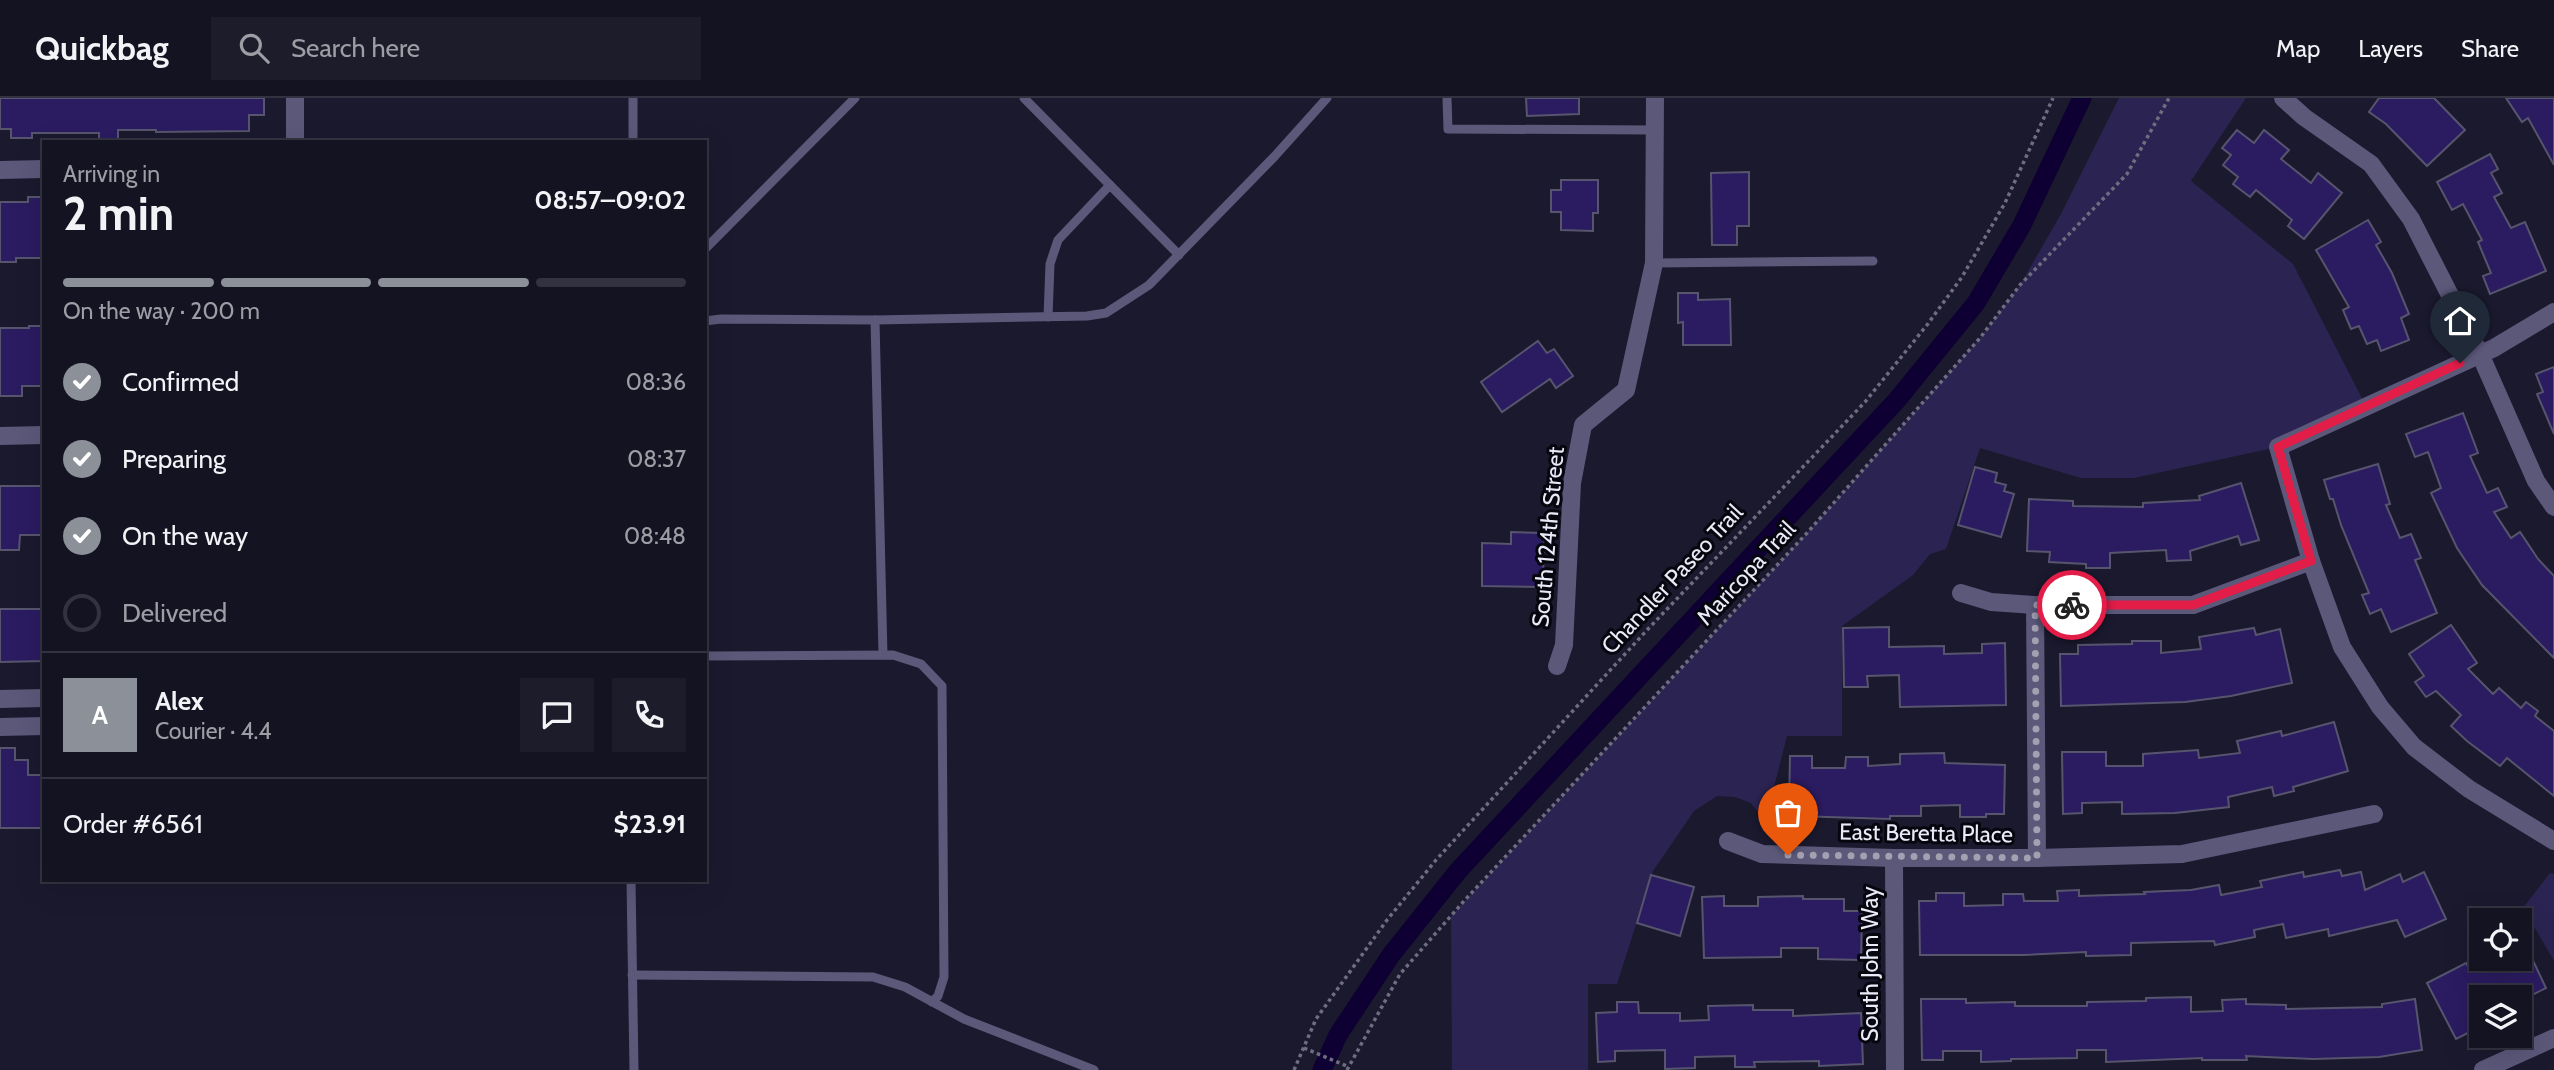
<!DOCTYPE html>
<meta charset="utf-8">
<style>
body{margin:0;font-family:Cabin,sans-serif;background:#1d1c2a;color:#f1f3f6;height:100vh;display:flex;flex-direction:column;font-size:26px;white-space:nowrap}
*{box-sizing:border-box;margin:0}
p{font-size:23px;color:#9d9ea5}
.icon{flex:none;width:38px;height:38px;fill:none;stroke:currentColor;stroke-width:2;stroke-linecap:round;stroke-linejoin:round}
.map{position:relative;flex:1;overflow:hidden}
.panel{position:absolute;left:42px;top:42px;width:665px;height:742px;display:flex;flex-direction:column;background:#141322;border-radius:0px;box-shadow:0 7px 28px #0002,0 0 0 2px #333240}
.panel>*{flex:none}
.controls{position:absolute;left:2469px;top:810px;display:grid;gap:14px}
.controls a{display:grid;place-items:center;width:63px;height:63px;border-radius:0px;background:#141322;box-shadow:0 7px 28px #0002,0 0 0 2px #333240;font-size:35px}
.pin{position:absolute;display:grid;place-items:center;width:60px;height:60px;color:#fff;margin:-72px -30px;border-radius:50% 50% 50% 0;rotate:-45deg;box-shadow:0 0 7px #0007}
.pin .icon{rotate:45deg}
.courier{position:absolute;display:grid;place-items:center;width:70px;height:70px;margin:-35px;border:5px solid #e11d48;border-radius:50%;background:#fff;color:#222;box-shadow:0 2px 9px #0007}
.headline em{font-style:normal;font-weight:700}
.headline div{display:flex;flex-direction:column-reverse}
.headline{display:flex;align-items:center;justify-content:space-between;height:119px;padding:0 21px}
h1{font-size:46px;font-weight:700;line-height:52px}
.bar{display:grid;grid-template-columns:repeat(4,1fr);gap:10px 7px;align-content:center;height:84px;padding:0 21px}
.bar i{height:9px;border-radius:5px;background:#333240}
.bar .current{background:#8c9099}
.bar p{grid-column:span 4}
.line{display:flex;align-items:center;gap:18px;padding:0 21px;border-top:2px solid #333240}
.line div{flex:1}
.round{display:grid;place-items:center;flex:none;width:74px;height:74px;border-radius:0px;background:#1d1c2a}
ol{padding:0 21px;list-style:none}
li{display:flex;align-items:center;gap:21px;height:77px}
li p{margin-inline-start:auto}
li .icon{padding:7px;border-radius:50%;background:#8c9099;color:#fff;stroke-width:4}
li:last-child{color:#9d9ea5}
li i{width:38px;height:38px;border:4px solid #333240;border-radius:50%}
header{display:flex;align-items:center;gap:42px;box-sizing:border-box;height:98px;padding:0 35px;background:#141322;border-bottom:2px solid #333240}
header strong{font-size:33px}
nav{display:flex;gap:38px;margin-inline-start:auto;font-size:24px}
.search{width:490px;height:63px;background:#1d1c2a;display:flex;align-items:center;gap:18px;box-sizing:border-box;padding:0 24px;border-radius:0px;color:#9d9ea5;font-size:26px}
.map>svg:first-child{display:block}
</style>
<header>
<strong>Quickbag</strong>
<div class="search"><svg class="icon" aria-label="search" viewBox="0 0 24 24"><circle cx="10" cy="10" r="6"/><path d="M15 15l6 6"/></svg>Search here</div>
<nav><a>Map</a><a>Layers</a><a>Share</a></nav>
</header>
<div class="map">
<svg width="2554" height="972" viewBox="0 0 2554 972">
<rect width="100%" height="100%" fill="#1b192e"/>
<g fill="#2b2452">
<polygon points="2119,0 2246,0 2191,83 2293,166 2366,308 2278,349 2134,380 2081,380 1980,350 1946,451 1930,456 1913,477 1842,528 1842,638 1787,638 1765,724 1751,705 1735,699 1717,698 1694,713 1653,773 1617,886 1588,886 1588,972 1452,972 1451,818 1807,435 1980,240 2020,187 2061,116"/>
<polygon points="2550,775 2554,776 2554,863 2523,810"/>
</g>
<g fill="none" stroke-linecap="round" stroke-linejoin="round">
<polyline stroke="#0e0032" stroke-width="19" points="1322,972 1338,937 1391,857 1458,773 1897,302 1976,205 2022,127 2082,0"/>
</g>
<g fill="#2b1b61" stroke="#56556d" stroke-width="2">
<polygon points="0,0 264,0 264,17 249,17 249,33 156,34 156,32 118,32 118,43 99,43 99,35 32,35 32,40 11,40 11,31 0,31"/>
<polygon points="1526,0 1579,0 1579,16 1527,18"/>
<polygon points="2379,0 2434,0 2465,32 2427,68 2386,26 2369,14"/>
<polygon points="2506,0 2554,0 2554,67 2528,20 2522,24"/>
<polygon points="2237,32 2254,45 2264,32 2289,52 2281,61 2311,85 2318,75 2342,95 2304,141 2288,128 2292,122 2256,92 2250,99 2233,86 2238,79 2223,67 2231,57 2222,50"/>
<polygon points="2490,56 2498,71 2491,75 2502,95 2494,99 2511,130 2525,124 2546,173 2490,196 2483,178 2491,175 2478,144 2482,142 2463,106 2452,112 2437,84"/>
<polygon points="1749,74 1749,128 1737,128 1737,147 1712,147 1711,75"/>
<polygon points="1561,82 1598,82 1598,115 1593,115 1593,133 1561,132 1561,114 1551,114 1551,92 1561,92"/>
<polygon points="28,99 44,99 44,160 16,160 16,164 0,164 0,104 28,104"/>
<polygon points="2368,122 2381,144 2376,147 2392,175 2409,216 2401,220 2409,242 2381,253 2377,242 2367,246 2359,228 2351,231 2343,212 2349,209 2316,152"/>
<polygon points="1678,195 1698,195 1698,202 1730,201 1731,247 1683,247 1683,224 1678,225"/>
<polygon points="29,228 44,228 44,288 22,288 22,298 0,298 0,230 29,230"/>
<polygon points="1538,243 1547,255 1554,251 1573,278 1556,290 1550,281 1502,314 1481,284"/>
<polygon points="2554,269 2554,336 2537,296 2543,294 2536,276"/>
<polygon points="2463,315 2478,355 2470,358 2487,395 2498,390 2507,409 2494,414 2511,440 2520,434 2538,461 2554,478 2554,560 2482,487 2457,450 2431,395 2441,390 2428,354 2415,359 2406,336"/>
<polygon points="2378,366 2390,406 2386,407 2400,440 2411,436 2421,460 2415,462 2437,515 2391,534 2381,511 2370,516 2362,497 2369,495 2341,427 2333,401 2330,401 2324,382"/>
<polygon points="1975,369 1997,375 1995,384 2006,387 2004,393 2014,396 2001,439 1958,427"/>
<polygon points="2241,385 2259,442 2241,447 2238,438 2190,453 2191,462 2167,463 2166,452 2110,455 2110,470 2086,470 2086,466 2049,464 2050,454 2027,453 2029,401 2073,403 2073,408 2143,409 2143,405 2200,402 2199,398"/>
<polygon points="0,388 44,388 44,437 20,437 19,452 0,452"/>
<polygon points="1511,434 1544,435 1543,489 1482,488 1482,445 1511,446"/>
<polygon points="0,511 44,511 44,563 0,564"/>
<polygon points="2451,527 2477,565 2468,571 2493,596 2499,590 2521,610 2526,604 2538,613 2535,618 2554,633 2554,698 2507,660 2500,668 2467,643 2451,628 2461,617 2436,593 2426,599 2415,584 2424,578 2409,556"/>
<polygon points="1889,529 1889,549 1944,548 1944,556 1982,555 1982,546 2005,545 2006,607 1900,609 1899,577 1867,578 1868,589 1844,589 1843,530"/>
<polygon points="2254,530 2256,537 2280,531 2292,585 2231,598 2185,604 2061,608 2060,556 2078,556 2078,547 2132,546 2132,543 2161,543 2161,555 2201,551 2199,539"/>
<polygon points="2334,624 2348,673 2293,689 2294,693 2274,698 2272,689 2228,699 2229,709 2175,715 2122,716 2122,704 2082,705 2082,715 2063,716 2062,654 2106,654 2106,668 2143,668 2143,656 2198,652 2199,660 2240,655 2237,643 2281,633 2282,638"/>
<polygon points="0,650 15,650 15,662 28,662 28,677 44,677 44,730 0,730"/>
<polygon points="1944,655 1945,665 2005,667 2004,716 1986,716 1986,719 1960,719 1960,707 1921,708 1921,718 1890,718 1890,721 1797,718 1798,709 1789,709 1790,658 1812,658 1812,670 1845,670 1846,659 1868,659 1868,668 1900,666 1900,656"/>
<polygon points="2340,772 2342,778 2361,774 2365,792 2400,776 2403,784 2424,774 2446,821 2405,839 2397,822 2329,838 2328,831 2286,840 2283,826 2254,832 2255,839 2215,847 2214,843 2131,845 2131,857 2086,858 2086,854 2024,857 1920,857 1919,803 1936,803 1936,795 1964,795 1964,808 2003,807 2003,796 2023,796 2024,803 2058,803 2057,793 2079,792 2079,798 2145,796 2144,794 2191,792 2219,787 2221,797 2262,789 2260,783 2303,774 2304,779"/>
<polygon points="1651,777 1694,789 1680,838 1637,825"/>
<polygon points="1724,798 1724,808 1758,808 1758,799 1803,798 1803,801 1844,801 1844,813 1862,813 1861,862 1818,861 1818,850 1781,850 1781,859 1704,860 1702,799"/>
<polygon points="2520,835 2546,890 2526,900 2482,900 2482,914 2470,920 2476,931 2456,941 2427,885 2466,865 2470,872 2494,861 2520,861"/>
<polygon points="2191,899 2191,914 2223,913 2222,902 2246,901 2246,906 2286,907 2286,911 2382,909 2382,906 2415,901 2422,952 2379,959 2313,961 2246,958 2247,962 2202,962 2202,960 2106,964 2106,952 2077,952 2077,960 2011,961 2011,963 1981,964 1981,953 1943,953 1943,962 1922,962 1921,901 1966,901 1966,905 2015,904 2015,908 2087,908 2087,904 2146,903 2146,900"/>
<polygon points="1617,904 1638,904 1639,915 1680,915 1680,923 1709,922 1708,908 1753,907 1753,912 1793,912 1793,918 1861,915 1863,966 1819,968 1819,963 1754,964 1755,969 1735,969 1735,958 1695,959 1695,970 1665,971 1665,952 1615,953 1615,963 1598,964 1596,915 1617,914"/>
</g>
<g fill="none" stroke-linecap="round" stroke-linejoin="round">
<g stroke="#6f6d80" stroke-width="3.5" stroke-dasharray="3.5 3.5" stroke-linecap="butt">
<polyline points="1304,950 1349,969"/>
<polyline points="1294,972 1316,921 1387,822 1436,762 1648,531 1865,304 1927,227 1962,179 2005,105 2053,0"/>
<polyline points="1347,972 1400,876 1464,803 1807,435 1980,240 2020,187 2127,76 2169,0"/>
</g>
<g stroke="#5b587a" stroke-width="9">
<polyline points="1024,0 1179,157"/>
<polyline points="1447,0 1448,31 1655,32"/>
<polyline points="633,44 633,0"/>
<polyline points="705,151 855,0"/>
<polyline points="1654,165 1873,163"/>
<polyline points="1048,219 1050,166 1058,142 1110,87"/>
<polyline points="875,222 883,557"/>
<polyline points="705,223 721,221 875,222 1087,218 1106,215 1149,187 1274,59 1327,0"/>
<polyline points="705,558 893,557 921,566 942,588 944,879 938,898 932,904"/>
<polyline points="631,782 634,972"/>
<polyline points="632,877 873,879 905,889 964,921 1094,972"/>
</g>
<g stroke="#5b587a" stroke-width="18">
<polyline points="295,0 295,44"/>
<polyline points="2283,0 2304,19 2371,66 2411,121 2480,256 2536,383 2554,409"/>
<polyline points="0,72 44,71"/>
<polyline points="2554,214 2494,250 2278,349 2311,463 2342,549 2380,609 2414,649 2469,691 2554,743"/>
<polyline points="0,338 44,337"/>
<polyline points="1961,495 1991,504 2035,507 2193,507 2311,463"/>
<polyline points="2035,507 2037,760"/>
<polyline points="1557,568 1564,547 1572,385 1583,327 1626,292 1654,165 1655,0"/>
<polyline points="0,601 44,600"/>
<polyline points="0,629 44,628"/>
<polyline points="1728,743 1762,756 1894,760 2037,760 2182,756 2374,716"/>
<polyline points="1894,760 1895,972"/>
<polyline points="2483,972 2554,940"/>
</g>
</g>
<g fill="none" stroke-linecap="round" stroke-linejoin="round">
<polyline stroke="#a2a0b1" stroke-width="7" stroke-dasharray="0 12.6" points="1788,757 2037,760 2035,507 2072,507"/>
<polyline stroke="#e11d48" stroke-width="9" points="2072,507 2193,507 2311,463 2278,349 2460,265"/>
</g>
<g text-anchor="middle" stroke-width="6" stroke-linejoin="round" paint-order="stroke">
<g font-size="23" fill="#eae9f8" stroke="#06060e">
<text transform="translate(1548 439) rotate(-85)" y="8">South 124th Street</text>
<text transform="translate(1746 475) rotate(-47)" y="8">Maricopa Trail</text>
<text transform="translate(1672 481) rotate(-47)" y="8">Chandler Paseo Trail</text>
<text transform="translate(1926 735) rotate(1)" y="8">East Beretta Place</text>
<text transform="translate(1870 866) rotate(-90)" y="8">South John Way</text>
</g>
</g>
</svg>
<div class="controls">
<a><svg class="icon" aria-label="locate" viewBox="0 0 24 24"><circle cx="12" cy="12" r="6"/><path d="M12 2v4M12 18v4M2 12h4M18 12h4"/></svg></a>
<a><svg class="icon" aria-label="layers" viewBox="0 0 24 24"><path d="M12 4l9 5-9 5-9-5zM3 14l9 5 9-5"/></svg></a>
</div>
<div class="pin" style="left:1788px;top:757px;background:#ea580c"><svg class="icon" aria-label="bag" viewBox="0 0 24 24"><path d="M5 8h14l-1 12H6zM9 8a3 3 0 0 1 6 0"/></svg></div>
<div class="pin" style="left:2460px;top:265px;background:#1f2937"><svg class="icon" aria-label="home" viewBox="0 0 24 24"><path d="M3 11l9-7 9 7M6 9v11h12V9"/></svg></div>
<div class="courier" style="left:2072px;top:507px"><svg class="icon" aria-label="bike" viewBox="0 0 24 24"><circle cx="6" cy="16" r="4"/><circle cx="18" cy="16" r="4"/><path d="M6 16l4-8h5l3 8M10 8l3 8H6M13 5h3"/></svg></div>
<section class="panel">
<div class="headline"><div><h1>2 min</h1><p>Arriving in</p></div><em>08:57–09:02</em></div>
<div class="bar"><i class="current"></i><i class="current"></i><i class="current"></i><i></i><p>On the way · 200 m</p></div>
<ol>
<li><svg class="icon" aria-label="check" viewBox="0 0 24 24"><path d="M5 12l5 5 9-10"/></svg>Confirmed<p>08:36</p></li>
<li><svg class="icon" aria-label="check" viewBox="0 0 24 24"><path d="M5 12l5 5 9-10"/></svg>Preparing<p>08:37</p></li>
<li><svg class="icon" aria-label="check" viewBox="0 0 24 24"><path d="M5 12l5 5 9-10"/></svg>On the way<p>08:48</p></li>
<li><i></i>Delivered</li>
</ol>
<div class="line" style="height:126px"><b class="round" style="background:#8c9099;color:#fff">A</b><div><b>Alex</b><p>Courier · 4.4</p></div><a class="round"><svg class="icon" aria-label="chat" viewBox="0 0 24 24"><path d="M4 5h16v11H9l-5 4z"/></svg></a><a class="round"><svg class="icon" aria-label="phone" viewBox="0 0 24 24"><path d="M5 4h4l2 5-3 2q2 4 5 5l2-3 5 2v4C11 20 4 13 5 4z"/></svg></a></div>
<div class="line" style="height:91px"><div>Order #6561</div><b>$23.91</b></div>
</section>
</div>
